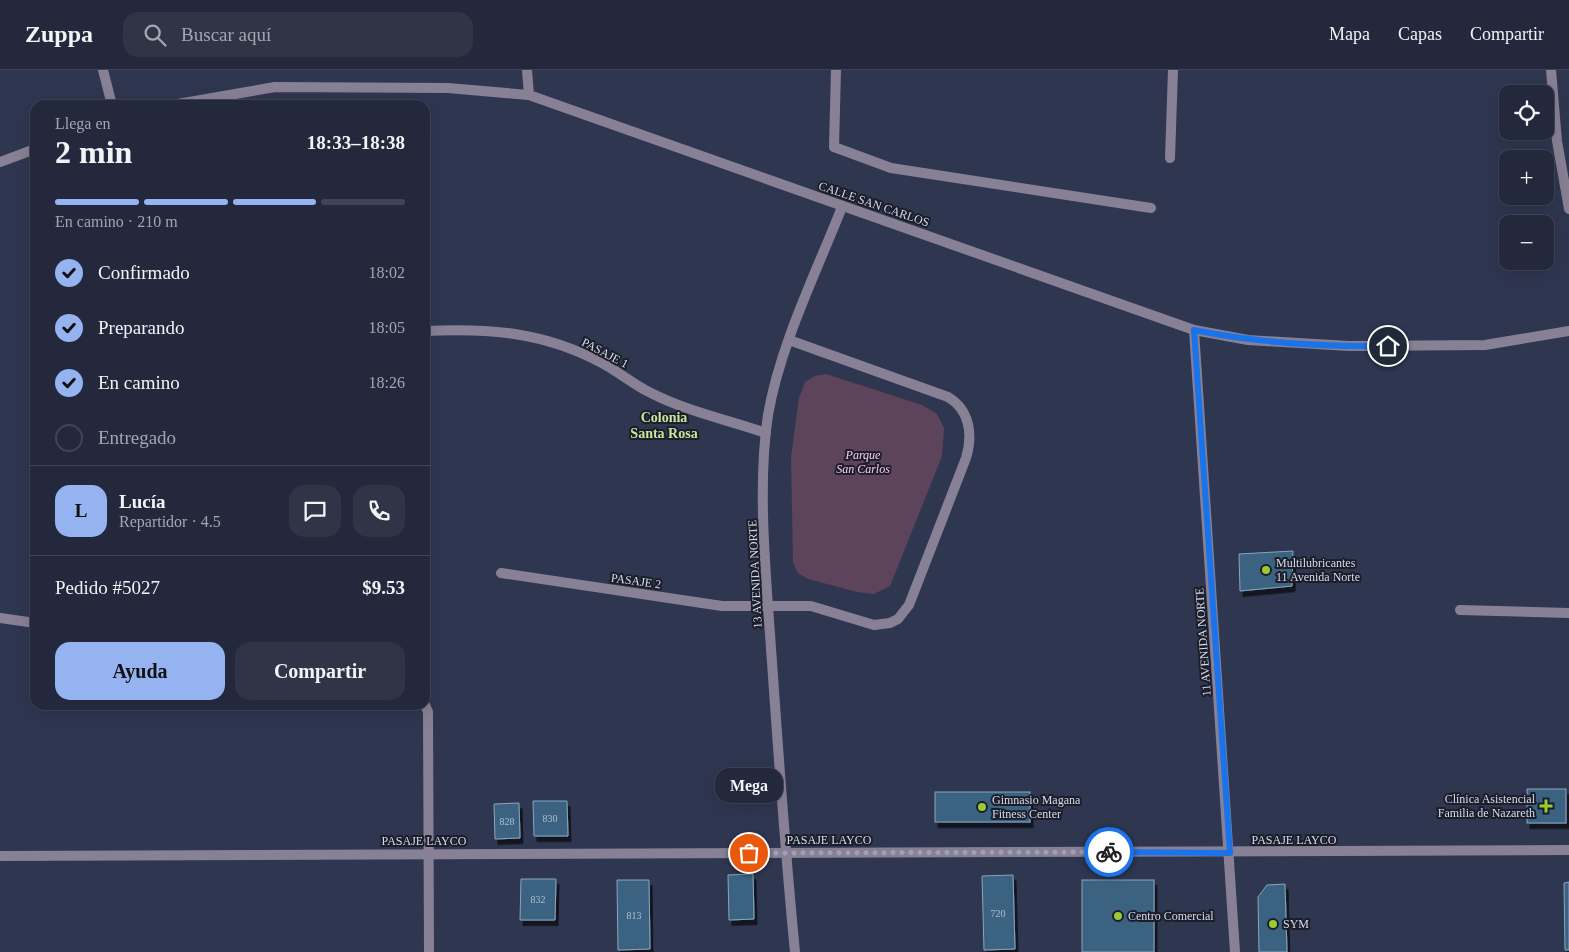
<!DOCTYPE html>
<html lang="es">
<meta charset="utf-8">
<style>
body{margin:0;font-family:Georgia,serif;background:#2f3447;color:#f1f3f6;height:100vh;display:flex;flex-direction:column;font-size:19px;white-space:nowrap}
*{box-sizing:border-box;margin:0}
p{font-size:16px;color:#a3a6af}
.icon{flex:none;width:28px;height:28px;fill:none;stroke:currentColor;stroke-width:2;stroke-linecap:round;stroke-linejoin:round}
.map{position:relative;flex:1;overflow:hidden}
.sheet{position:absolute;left:30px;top:30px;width:400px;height:610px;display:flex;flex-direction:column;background:#23283c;border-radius:15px;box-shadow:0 5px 20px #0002,0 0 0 1px #404456}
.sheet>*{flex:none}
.controls{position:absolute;left:1499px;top:15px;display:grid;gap:10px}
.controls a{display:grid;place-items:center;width:55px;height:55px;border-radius:10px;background:#23283c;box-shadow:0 5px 20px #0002,0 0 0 1px #404456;font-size:25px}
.pin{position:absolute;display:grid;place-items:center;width:42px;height:42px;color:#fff;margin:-21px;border:2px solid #fff;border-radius:50%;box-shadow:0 1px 5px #0007}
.courier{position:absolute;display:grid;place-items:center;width:50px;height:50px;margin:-25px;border:4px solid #1a73e8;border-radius:50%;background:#fff;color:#222;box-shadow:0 1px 6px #0007}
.bubble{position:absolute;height:35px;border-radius:15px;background:#23283c;box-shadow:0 5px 20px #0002,0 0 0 1px #404456;font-size:16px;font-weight:700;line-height:35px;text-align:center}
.summary em{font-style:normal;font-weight:700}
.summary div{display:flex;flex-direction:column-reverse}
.summary{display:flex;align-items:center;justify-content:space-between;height:85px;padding:0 25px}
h1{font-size:32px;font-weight:700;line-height:38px}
.bar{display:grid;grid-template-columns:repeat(4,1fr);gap:8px 5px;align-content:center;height:60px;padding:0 25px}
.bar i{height:6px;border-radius:4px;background:#404456}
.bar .current{background:#95b2f1}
.bar p{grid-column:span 4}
.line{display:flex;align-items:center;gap:12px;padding:0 25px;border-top:1px solid #404456}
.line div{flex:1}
.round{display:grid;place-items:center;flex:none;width:52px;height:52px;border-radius:15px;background:#2f3447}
ol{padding:0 25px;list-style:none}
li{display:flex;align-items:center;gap:15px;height:55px}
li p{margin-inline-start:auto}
li .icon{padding:5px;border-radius:50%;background:#95b2f1;color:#111;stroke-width:4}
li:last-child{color:#a3a6af}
li i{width:28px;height:28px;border:2px solid #404456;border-radius:50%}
.button{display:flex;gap:10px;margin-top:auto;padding:10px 25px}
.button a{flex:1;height:58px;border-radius:15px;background:#95b2f1;color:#111;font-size:20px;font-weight:700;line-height:58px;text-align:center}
.button a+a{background:#2f3447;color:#f1f3f6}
header{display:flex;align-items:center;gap:30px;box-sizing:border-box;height:70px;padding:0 25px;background:#23283c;border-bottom:1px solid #404456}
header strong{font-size:24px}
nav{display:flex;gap:28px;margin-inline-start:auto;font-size:18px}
.search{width:350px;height:45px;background:#2f3447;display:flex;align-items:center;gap:12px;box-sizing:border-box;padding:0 18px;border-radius:15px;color:#a3a6af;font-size:19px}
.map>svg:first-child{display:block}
</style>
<header>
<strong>Zuppa</strong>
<div class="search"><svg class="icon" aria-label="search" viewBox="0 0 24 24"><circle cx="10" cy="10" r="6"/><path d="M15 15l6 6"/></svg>Buscar aquí</div>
<nav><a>Mapa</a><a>Capas</a><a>Compartir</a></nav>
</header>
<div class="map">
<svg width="1569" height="882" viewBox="0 0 1569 882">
<defs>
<filter id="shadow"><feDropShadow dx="3" dy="5.5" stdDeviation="0" flood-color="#0009"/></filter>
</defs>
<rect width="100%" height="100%" fill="#2f3650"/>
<polygon fill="#5e445b" points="826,304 922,335 937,344 944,358 942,386 890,516 874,524 857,522 808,509 798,503 793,493 791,387 799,328 805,312 815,306"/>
<g fill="#3b6381" stroke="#89a6be" filter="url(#shadow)">
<polygon points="1293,481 1292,516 1240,521 1239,484"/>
<rect x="1527" y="719" width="39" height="34"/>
<rect x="935" y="722" width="95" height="30"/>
<polygon points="533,731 567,731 568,766 534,766"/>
<polygon points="519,733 520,768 495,769 494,734"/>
<polygon points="753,804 754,849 729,850 728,805"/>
<polygon points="1013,805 1015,879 984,880 982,806"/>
<polygon points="521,809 556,809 555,850 520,850"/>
<polygon points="617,810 649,810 650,879 618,880"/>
<rect x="1082" y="810" width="72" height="72"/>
<polygon points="1569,812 1569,880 1565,880 1564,813"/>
<polygon points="1285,814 1287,882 1259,882 1258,827 1267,815"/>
</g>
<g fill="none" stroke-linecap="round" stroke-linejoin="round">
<g stroke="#888195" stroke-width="10">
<polyline points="836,0 834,77 891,98 1151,138"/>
<polyline points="1170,88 1173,0"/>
</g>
<g stroke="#888195" stroke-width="10">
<polyline points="103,0 112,35"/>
<polyline points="527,0 529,25"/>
<polyline points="1551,0 1557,71 1569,139"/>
<polyline points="1194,260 1235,882"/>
<path d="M 425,261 C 490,258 544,262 602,293 C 619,302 634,315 651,323 C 686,341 728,350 766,363"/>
<path d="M 501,503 L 722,536 L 811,536 L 874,555 L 890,553 L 898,549 L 909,535 L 966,388 C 973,365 970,340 948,327 L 789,270"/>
<polyline points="1460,540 1569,543"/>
<polyline points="0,548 35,553"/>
<polyline points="425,635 428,642 429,882"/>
<polyline points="0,786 1569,780"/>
<path d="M 795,882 C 785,781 778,679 771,578 C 766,506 757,416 768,345 C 780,275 816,203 842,137"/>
</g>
<g stroke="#888195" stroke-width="10">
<polyline points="172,35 275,17 448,18 529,25 1194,260 1248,270 1349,276 1485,275 1569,261"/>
<polyline points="0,92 35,79"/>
</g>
</g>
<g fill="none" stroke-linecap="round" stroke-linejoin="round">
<polyline stroke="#9ca2b6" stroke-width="5" stroke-dasharray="0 9" points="749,783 1109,782"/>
<path stroke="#1a73e8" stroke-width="6" d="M 1109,782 L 1230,783 L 1194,260 C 1258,273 1323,277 1388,276"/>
</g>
<g fill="#9cca32" stroke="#1b1e2a" stroke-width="2">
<circle cx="1266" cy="500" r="5"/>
<path d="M1543.5 728.5h5v5h5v5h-5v5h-5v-5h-5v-5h5z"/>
<circle cx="982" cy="737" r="5"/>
<circle cx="1118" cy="846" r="5"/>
<circle cx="1273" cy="854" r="5"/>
</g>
<g text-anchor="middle" stroke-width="4" stroke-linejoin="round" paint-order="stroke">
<g font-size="10" fill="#b0bed2">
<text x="550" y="752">830</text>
<text x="507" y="755">828</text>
<text x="538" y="833">832</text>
<text x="998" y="847">720</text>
<text x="634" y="849">813</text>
</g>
<g font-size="12" fill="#d7dced" stroke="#1b1e2a">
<text transform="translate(874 134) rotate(19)" y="4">CALLE SAN CARLOS</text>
<text transform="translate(605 283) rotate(28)" y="4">PASAJE 1</text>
<text transform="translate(755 504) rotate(-93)" y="4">13 AVENIDA NORTE</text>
<text transform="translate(636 511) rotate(8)" y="4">PASAJE 2</text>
<text transform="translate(1203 572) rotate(-94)" y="4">11 AVENIDA NORTE</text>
<text x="829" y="774">PASAJE LAYCO</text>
<text x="1294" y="774">PASAJE LAYCO</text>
<text x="424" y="775">PASAJE LAYCO</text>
</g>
<g font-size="12" font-style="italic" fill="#fdcdf7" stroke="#1b1e2a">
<text x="863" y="389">Parque<tspan x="863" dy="14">San Carlos</tspan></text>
</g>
<g font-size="12" fill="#d7dced" stroke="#1b1e2a" text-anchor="start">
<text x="1276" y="497">Multilubricantes<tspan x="1276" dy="14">11 Avenida Norte</tspan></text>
<text x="1535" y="733" text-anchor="end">Clínica Asistencial<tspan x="1535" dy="14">Familia de Nazareth</tspan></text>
<text x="992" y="734">Gimnasio Magana<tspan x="992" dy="14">Fitness Center</tspan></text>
<text x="1128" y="850">Centro Comercial</text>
<text x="1283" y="858">SYM</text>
</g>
<g font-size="14" font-weight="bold" fill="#c9e59c" stroke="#1b1e2a">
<text x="664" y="352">Colonia<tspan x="664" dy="16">Santa Rosa</tspan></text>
</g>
</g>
</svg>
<div class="controls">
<a><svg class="icon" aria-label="locate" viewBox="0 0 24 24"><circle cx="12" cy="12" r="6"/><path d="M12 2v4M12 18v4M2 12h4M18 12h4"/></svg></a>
<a>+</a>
<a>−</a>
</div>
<div class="pin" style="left:749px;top:783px;background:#ea580c"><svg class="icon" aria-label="bag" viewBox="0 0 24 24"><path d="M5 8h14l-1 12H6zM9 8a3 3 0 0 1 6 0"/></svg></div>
<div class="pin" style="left:1388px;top:276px;background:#1f2937"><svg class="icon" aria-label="home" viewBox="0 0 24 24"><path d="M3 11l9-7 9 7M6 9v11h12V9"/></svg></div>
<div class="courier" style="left:1109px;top:782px"><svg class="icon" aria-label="bike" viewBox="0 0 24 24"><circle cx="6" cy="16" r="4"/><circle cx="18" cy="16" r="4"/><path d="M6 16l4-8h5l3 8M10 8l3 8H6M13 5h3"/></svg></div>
<div class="bubble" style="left:715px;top:698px;width:68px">Mega</div>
<section class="sheet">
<div class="summary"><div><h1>2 min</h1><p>Llega en</p></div><em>18:33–18:38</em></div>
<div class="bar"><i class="current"></i><i class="current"></i><i class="current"></i><i></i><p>En camino · 210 m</p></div>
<ol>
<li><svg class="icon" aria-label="check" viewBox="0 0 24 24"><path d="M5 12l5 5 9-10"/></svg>Confirmado<p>18:02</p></li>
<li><svg class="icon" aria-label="check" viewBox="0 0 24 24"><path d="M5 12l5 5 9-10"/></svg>Preparando<p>18:05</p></li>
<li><svg class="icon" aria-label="check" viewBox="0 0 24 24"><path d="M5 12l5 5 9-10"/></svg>En camino<p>18:26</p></li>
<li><i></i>Entregado</li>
</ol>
<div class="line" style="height:90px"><b class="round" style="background:#95b2f1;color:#111">L</b><div><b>Lucía</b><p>Repartidor · 4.5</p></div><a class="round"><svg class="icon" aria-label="chat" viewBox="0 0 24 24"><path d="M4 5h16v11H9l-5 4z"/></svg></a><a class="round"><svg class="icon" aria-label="phone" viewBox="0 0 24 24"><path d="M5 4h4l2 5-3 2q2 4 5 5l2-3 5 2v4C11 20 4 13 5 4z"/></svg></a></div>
<div class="line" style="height:65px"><div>Pedido #5027</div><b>$9.53</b></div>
<div class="button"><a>Ayuda</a><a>Compartir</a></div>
</section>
</div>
